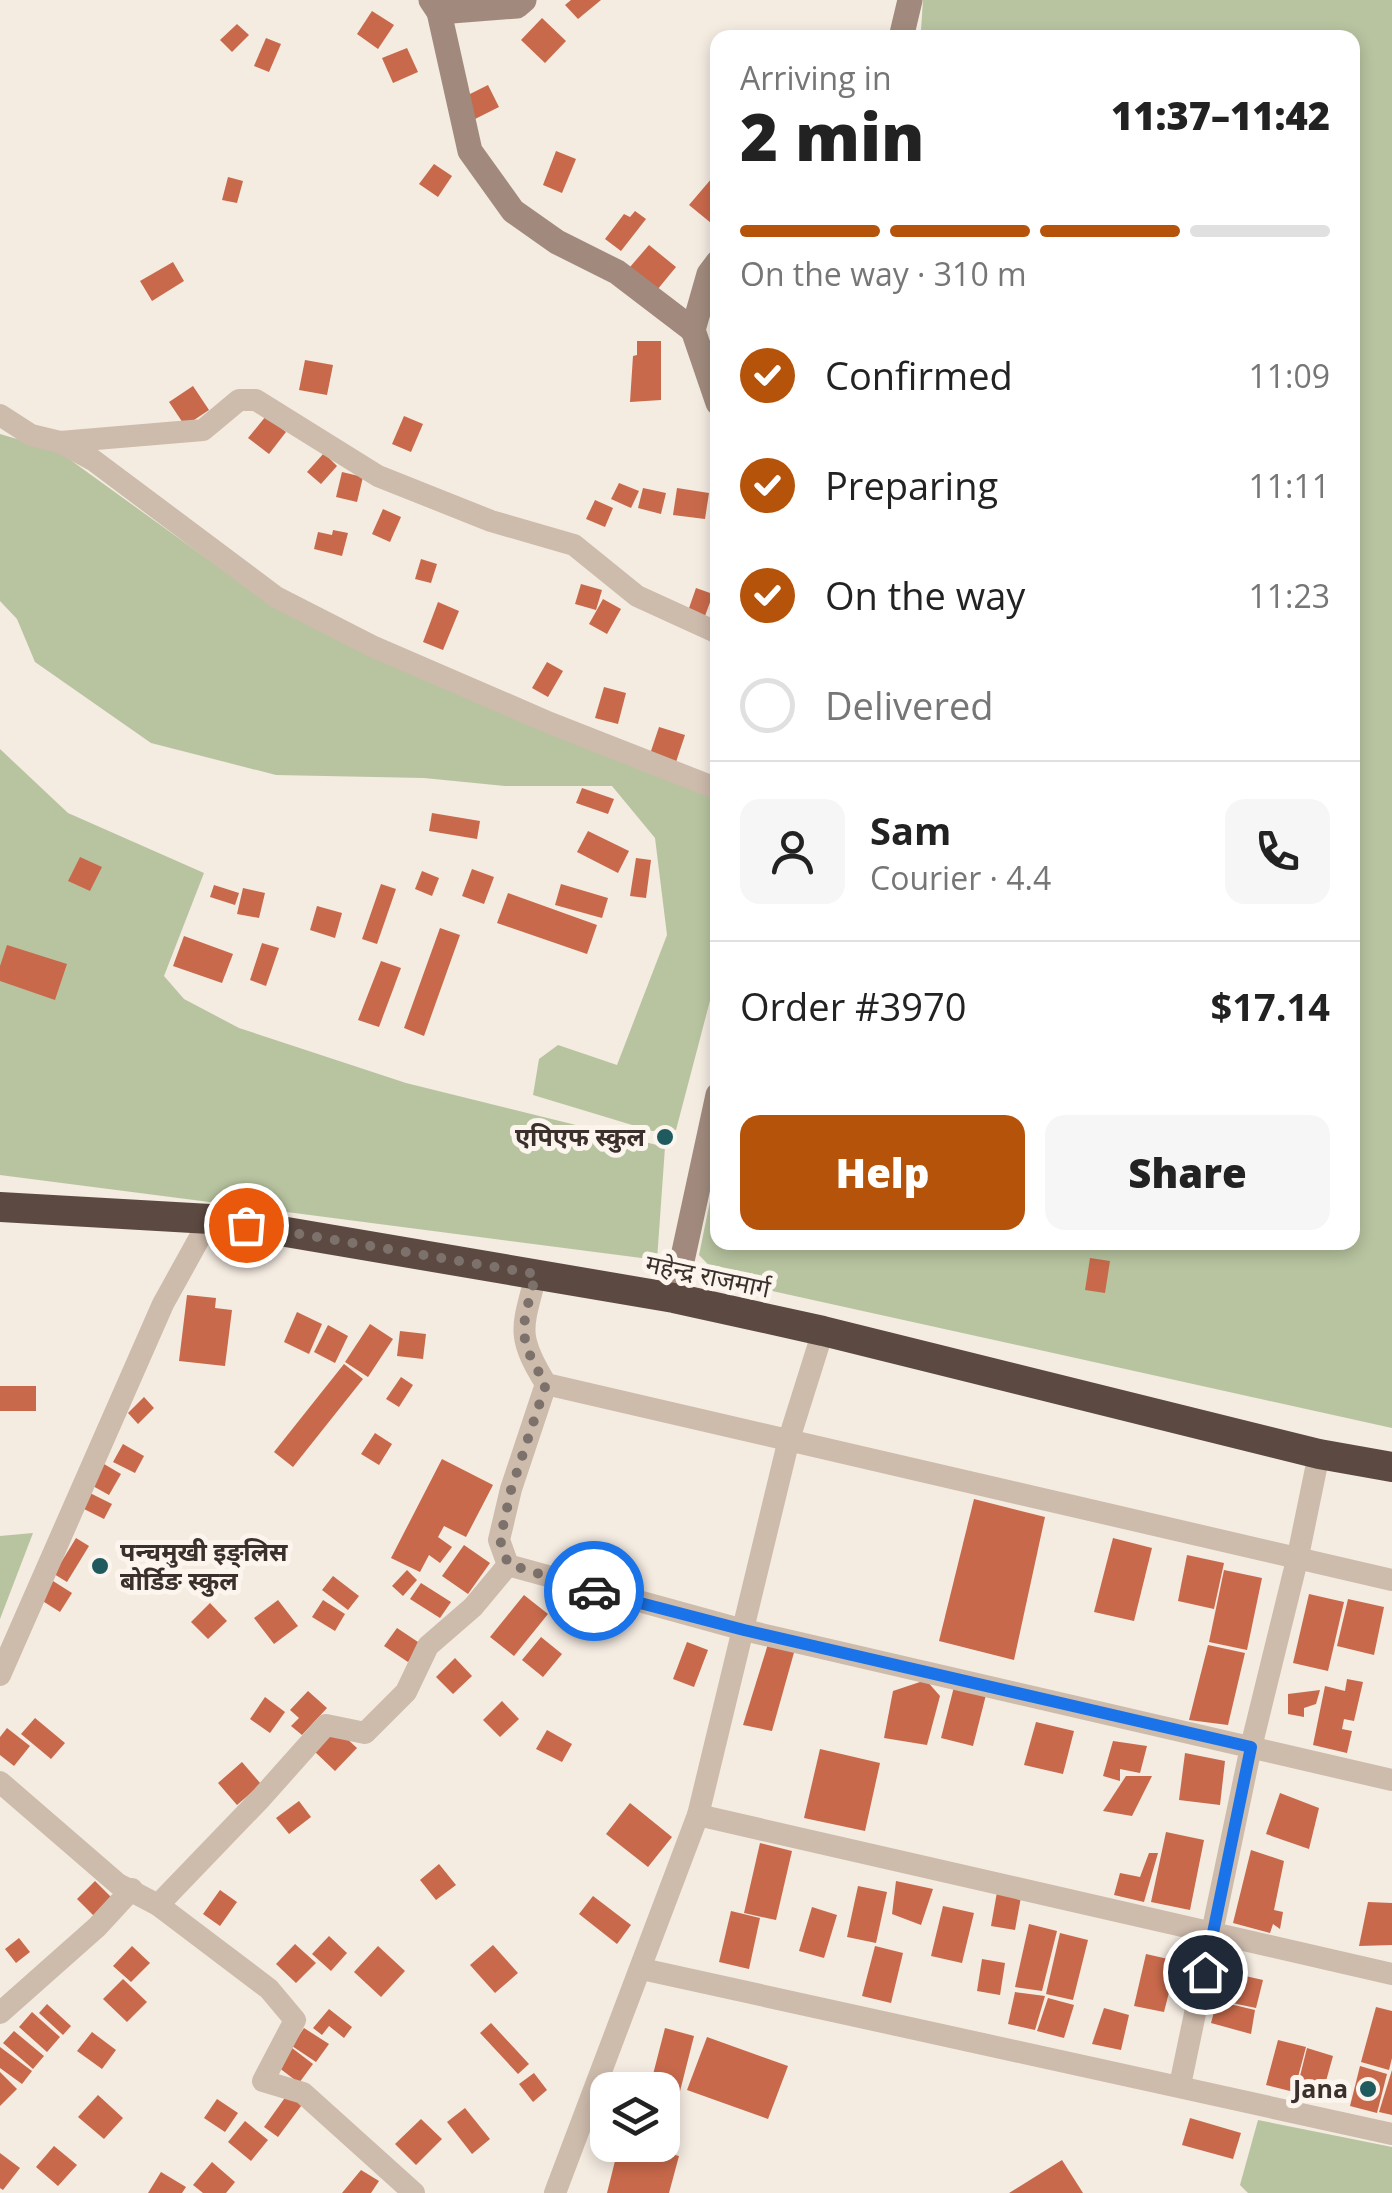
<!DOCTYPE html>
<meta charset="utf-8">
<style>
body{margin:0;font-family:"Open Sans","Noto Sans Devanagari",sans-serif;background:#f6f6f6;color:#222;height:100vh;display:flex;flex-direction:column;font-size:38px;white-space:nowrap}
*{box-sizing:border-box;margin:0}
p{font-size:32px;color:#767676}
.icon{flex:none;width:55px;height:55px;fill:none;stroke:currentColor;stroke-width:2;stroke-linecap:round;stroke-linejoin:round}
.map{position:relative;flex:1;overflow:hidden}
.side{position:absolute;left:710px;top:30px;width:650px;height:1220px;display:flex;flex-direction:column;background:#fff;border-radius:20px;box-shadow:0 5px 15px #0003}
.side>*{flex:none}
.fabs{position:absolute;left:590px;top:2072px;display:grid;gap:20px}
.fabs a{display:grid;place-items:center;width:90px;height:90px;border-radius:20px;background:#fff;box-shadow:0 5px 15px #0003;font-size:50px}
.pin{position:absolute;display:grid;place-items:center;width:85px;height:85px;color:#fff;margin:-42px;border:5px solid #fff;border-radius:50%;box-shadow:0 2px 10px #0007}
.courier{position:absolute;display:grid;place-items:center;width:100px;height:100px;margin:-50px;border:8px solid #1a73e8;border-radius:50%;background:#fff;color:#222;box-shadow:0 2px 12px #0007}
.headline em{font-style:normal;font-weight:800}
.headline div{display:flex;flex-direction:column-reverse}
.headline{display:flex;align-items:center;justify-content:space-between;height:170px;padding:0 30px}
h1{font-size:65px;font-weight:800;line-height:75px}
.bar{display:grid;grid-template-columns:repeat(4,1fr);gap:15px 10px;align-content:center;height:120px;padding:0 30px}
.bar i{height:12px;border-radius:8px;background:#e0e0e0}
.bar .active{background:#b45309}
.bar p{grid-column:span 4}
.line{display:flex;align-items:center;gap:25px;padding:0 30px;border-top:2px solid #e0e0e0}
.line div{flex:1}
.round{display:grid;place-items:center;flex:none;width:105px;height:105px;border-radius:20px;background:#f6f6f6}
ol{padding:0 30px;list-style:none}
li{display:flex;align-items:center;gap:30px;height:110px}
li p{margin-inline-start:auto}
li .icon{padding:10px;border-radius:50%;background:#b45309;color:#fff;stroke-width:4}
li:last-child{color:#767676}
li i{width:55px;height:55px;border:5px solid #e0e0e0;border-radius:50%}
.cta{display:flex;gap:20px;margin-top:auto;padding:20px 30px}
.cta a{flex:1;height:115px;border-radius:20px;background:#b45309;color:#fff;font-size:40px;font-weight:800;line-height:115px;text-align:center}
.cta a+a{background:#f6f6f6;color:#222}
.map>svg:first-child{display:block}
</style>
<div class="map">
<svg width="1392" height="2193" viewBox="0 0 1392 2193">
<rect width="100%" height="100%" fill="#f4ebe1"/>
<g fill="#b8c4a0">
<polygon points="923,0 1392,0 1392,1428 723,1280 699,1255 717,1167 718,1242 1352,1242 1352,38 915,37 921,30"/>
<polygon points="0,434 58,451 238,581 717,796 717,974 676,1130 652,1131 533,1095 539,1059 558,1045 617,1065 667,935 655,838 612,786 505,786 424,778 276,775 151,743 35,662 17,619 0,601"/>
<polygon points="0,749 68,813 204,873 164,976 184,999 239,1028 406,1083 665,1147 657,1260 0,1175"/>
<polygon points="33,1533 0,1619 0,1536"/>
<polygon points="1258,2120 1392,2147 1392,2193 1248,2193 1240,2185"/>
</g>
<g fill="#c8694b">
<polygon points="571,0 601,0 578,19 565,5"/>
<polygon points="372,11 394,25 378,49 357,34"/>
<polygon points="542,18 566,41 545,63 521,40"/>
<polygon points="237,24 249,35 232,52 220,40"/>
<polygon points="266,38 281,44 269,72 254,66"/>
<polygon points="407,48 418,72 393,83 382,58"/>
<polygon points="488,85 499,107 473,120 462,98"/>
<polygon points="556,151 576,159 562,193 543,185"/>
<polygon points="434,164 452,176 438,197 419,184"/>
<polygon points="718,171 718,215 711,223 689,205"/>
<polygon points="228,177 243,181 237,203 222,200"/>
<polygon points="635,211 646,219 621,251 605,239 624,214 630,217"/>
<polygon points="649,245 676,267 657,290 630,267"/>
<polygon points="173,262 184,281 152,301 140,281"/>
<polygon points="637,341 661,341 661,400 630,402 633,356 637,355"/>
<polygon points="305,360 333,365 327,395 299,390"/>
<polygon points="193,386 209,410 185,426 169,402"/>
<polygon points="266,416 286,432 269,454 248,438"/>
<polygon points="404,416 423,424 411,452 392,444"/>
<polygon points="324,453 337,466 321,484 307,472"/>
<polygon points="342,472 363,477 357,502 336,497"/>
<polygon points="619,483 639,491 631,508 611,499"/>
<polygon points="643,488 666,493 661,514 638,508"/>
<polygon points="677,488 709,493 705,519 673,515"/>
<polygon points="595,500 613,508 605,527 586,519"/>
<polygon points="383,509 401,517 390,542 372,534"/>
<polygon points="333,530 348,533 342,556 314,549 318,532 332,535"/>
<polygon points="421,559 437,564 431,583 415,579"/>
<polygon points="581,584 602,590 596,610 575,604"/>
<polygon points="696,588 713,594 705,616 688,611"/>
<polygon points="603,599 621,609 607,634 589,624"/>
<polygon points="438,602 459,611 443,650 423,642"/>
<polygon points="547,662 563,671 548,697 532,688"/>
<polygon points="604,687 626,693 618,724 595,718"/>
<polygon points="659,727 685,735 676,762 650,754"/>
<polygon points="582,788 614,799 608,814 576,803"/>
<polygon points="432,813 480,821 477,839 429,831"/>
<polygon points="588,831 629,851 618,873 577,852"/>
<polygon points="80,857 102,867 90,891 68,881"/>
<polygon points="636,858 651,860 646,898 630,896"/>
<polygon points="472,869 494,877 484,904 462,896"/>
<polygon points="422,871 439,878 432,896 415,889"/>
<polygon points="381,884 396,889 377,944 362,939"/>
<polygon points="561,884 608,898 602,918 555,905"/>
<polygon points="214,885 239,893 235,905 210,897"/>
<polygon points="243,888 265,893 259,918 237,914"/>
<polygon points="508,893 597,925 587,954 497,923"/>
<polygon points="317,906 342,913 335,938 310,930"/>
<polygon points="440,928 460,935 424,1036 404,1028"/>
<polygon points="184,936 233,954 222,983 173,966"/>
<polygon points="262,943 279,948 266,986 250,980"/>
<polygon points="7,945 67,964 55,1000 0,981 0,966"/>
<polygon points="381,961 401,968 379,1027 358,1020"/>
<polygon points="1090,1258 1110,1261 1105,1293 1085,1290"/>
<polygon points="187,1295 216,1298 215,1308 232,1310 225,1366 179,1361"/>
<polygon points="297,1312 322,1324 309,1354 284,1342"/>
<polygon points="370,1324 393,1339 368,1377 345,1362"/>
<polygon points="328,1325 348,1336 335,1363 314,1352"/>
<polygon points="400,1331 426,1334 423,1359 397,1356"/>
<polygon points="344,1364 363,1379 293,1467 274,1452"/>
<polygon points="401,1377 413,1385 399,1407 386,1399"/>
<rect x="0" y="1386" width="36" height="25"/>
<polygon points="144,1397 154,1408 138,1424 128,1413"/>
<polygon points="375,1433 392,1444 379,1465 361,1454"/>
<polygon points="123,1444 144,1456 135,1473 113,1462"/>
<polygon points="442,1459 493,1485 466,1537 444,1526 438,1537 452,1547 440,1563 429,1555 420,1572 391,1558"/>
<polygon points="104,1464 121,1474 109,1495 91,1485"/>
<polygon points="90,1493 112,1504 104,1519 82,1508"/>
<polygon points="974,1499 1045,1517 1014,1660 939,1641"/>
<polygon points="76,1538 89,1546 67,1582 54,1574"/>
<polygon points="1113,1538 1152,1548 1134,1621 1094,1612"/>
<polygon points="464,1545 490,1563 468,1594 442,1576"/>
<polygon points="1187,1555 1224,1563 1214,1609 1178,1601"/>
<polygon points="407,1570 417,1580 403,1596 392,1586"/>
<polygon points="1224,1570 1262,1578 1247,1650 1209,1642"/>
<polygon points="333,1576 359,1596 348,1610 322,1590"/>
<polygon points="53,1581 72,1593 60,1612 41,1600"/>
<polygon points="421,1583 451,1602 440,1618 410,1599"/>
<polygon points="1309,1594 1344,1602 1328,1671 1293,1663"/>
<polygon points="524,1595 548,1614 514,1656 490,1637"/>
<polygon points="1348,1599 1384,1607 1374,1655 1337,1646"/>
<polygon points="278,1600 298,1626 274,1644 254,1618"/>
<polygon points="323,1600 345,1614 335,1631 312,1617"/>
<polygon points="210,1603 227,1621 208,1639 191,1622"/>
<polygon points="397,1628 421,1644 408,1662 384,1646"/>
<polygon points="541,1637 562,1654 543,1677 522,1660"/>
<polygon points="687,1642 708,1650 694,1687 673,1679"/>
<polygon points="768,1644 795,1649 772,1731 743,1725"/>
<polygon points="1208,1645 1245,1653 1228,1725 1189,1720"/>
<polygon points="455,1658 472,1676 453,1694 436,1677"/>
<polygon points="1347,1679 1363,1682 1354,1721 1344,1719 1342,1729 1352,1731 1347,1753 1313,1745 1325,1686 1345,1691"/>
<polygon points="926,1680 940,1696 927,1745 884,1738 893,1691"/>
<polygon points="955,1683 987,1691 973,1746 941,1738"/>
<polygon points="1320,1690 1316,1704 1304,1708 1304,1717 1288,1714 1288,1694"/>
<polygon points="308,1691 327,1708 302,1735 291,1726 299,1718 290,1710"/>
<polygon points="265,1697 285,1712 270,1733 250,1719"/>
<polygon points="502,1701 519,1719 500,1737 483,1720"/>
<polygon points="35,1718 65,1743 51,1759 21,1734"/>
<polygon points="1036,1722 1074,1731 1063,1774 1024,1765"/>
<polygon points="334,1727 357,1748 335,1771 313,1750"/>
<polygon points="7,1728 30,1746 14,1766 0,1755 0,1737"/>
<polygon points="547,1730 572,1744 562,1762 536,1749"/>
<polygon points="1113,1741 1147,1746 1140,1773 1120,1769 1120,1781 1103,1776"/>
<polygon points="820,1749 880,1763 865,1831 804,1818"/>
<polygon points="1185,1753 1225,1761 1220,1805 1179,1800"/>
<polygon points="242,1762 261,1784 237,1805 218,1783"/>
<polygon points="1126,1776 1152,1776 1132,1816 1103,1811"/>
<polygon points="1280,1793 1319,1808 1309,1849 1266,1834"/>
<polygon points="299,1801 311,1817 289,1834 276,1818"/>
<polygon points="630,1803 672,1837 648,1867 606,1834"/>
<polygon points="1166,1832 1204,1840 1190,1910 1151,1902"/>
<polygon points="760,1843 792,1851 776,1920 744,1913"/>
<polygon points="1251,1850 1284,1861 1274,1910 1283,1912 1280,1929 1273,1924 1270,1933 1233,1923"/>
<polygon points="1149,1853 1158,1853 1144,1902 1114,1895 1120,1873 1140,1877"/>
<polygon points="439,1864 456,1885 436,1900 420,1880"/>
<polygon points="95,1881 112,1898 94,1916 77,1899"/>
<polygon points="896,1881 933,1889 921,1925 892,1914"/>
<polygon points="858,1886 887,1892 876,1943 847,1937"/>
<polygon points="220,1890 237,1902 220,1926 203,1914"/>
<polygon points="997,1892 1021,1897 1015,1930 991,1926"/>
<polygon points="593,1896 631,1925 617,1944 579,1914"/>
<polygon points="1368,1902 1392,1903 1392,1945 1359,1946"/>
<polygon points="943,1906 974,1913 962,1963 931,1956"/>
<polygon points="812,1907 837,1915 824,1958 799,1951"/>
<polygon points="731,1911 760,1918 749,1969 719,1962"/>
<polygon points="1029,1924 1057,1931 1042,1991 1015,1987"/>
<polygon points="1060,1933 1088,1940 1073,2000 1046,1994"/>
<polygon points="329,1936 347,1953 331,1971 312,1954"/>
<polygon points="19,1938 30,1952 16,1963 5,1949"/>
<polygon points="295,1944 316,1963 296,1983 276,1964"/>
<polygon points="493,1945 518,1973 495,1993 470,1965"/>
<polygon points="132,1946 150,1963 131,1982 113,1966"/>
<polygon points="378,1946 405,1971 381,1997 354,1972"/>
<polygon points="875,1946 903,1953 891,2003 862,1996"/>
<polygon points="1146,1954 1177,1961 1164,2012 1134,2006"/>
<polygon points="982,1959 1005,1963 1000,1995 977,1991"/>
<polygon points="1223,1971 1263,1980 1256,2008 1218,2000"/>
<polygon points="123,1979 147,2002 127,2022 103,1999"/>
<polygon points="1015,1992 1045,1996 1035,2030 1008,2024"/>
<polygon points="1048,1998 1074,2005 1064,2038 1037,2031"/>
<polygon points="1217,2001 1255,2010 1251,2034 1211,2023"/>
<polygon points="47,2004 71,2026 63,2035 39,2013"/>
<polygon points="1376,2007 1392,2011 1392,2058 1389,2070 1361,2062"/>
<polygon points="1104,2008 1129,2015 1121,2050 1092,2044"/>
<polygon points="329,2009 352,2027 344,2038 329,2026 322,2035 313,2028"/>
<polygon points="32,2012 60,2037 47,2052 19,2027"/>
<polygon points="491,2023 529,2064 518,2074 480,2033"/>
<polygon points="304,2028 329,2044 316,2062 292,2046"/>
<polygon points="665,2028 694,2036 674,2115 662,2112 662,2090 649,2090"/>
<polygon points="14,2031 44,2056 33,2069 3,2043"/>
<polygon points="92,2032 116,2050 102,2069 77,2051"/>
<polygon points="707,2037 788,2066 768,2119 687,2090"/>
<polygon points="1278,2040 1306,2047 1294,2092 1266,2085"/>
<polygon points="0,2047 32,2071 22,2084 0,2068"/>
<polygon points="292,2048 313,2064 299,2083 278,2067"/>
<polygon points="1307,2048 1333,2056 1321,2099 1296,2092"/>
<polygon points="1360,2066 1387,2074 1377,2113 1350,2106"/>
<polygon points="1392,2070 1392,2115 1379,2112"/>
<polygon points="0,2072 17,2089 0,2106"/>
<polygon points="534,2073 547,2090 533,2102 519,2084"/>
<polygon points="289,2092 304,2102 278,2137 264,2127"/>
<polygon points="98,2095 123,2118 104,2139 78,2117"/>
<polygon points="217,2099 238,2113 225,2132 204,2118"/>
<polygon points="465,2108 490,2139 472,2154 447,2122"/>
<polygon points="1190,2118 1241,2133 1233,2159 1182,2145"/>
<polygon points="421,2119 442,2139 416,2165 395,2144"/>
<polygon points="245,2121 268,2140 251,2161 228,2142"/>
<polygon points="619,2145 636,2145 679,2156 669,2193 607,2193"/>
<polygon points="54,2146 77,2165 58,2186 36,2167"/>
<polygon points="0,2153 20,2168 3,2190 0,2188"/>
<polygon points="1062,2160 1083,2193 1009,2193"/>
<polygon points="212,2162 235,2182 226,2193 203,2193 193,2185"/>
<polygon points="361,2170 379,2181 371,2193 342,2193"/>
<polygon points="161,2172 186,2187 182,2193 148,2193"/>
</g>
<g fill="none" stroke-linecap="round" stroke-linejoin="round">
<g stroke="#cdbbac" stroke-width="22">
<polyline points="0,415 31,435 60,442 93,460 276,597 372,646 550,723 718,789"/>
<polyline points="60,442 203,430 239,400 256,400 378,476 491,521 574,545 637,596 718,633"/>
<path d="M 536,1275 C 522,1329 516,1335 546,1384 L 1392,1580"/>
<polyline points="546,1384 511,1489 499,1540 508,1565 744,1630 1392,1780"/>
<polyline points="0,1675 163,1304 210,1219"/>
<polyline points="0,1782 118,1884 158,1905 269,1989 295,2020 263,2081 303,2093 414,2193"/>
<polyline points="698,1815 1392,1974"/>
<polyline points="158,1905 261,1798 326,1725 365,1733 406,1692 428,1646 473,1607 508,1565"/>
<polyline points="642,1969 1392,2134"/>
<polyline points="0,2013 97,1927 132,1889"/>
<polyline points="1180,2085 1251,1747 1298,1556 1319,1454"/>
<polyline points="555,2193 698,1815 789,1439 823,1331"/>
</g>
<g stroke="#a18a7d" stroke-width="25">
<polyline points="431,0 439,12 470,151 513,211 557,242 617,272 693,330"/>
<polyline points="439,12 517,6 524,0"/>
<polyline points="901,38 910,0"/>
<polyline points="718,262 709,274 693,330 718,403"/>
<polyline points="674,1298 718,1095"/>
</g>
<polyline stroke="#5c4a42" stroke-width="30" points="0,1207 210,1219 674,1298 823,1331 1319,1454 1392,1467"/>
</g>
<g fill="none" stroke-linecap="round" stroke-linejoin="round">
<path stroke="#7c716b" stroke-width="10" stroke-dasharray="0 18" d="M 246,1225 L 536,1274 C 522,1328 515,1335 546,1384 L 511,1490 L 500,1540 L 508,1564 L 594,1591"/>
<polyline stroke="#1a73e8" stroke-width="12" points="594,1591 744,1630 1251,1747 1205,1972"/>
</g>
<g fill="#1f5a5e" stroke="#fbf5ee" stroke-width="4">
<circle cx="665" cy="1137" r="10"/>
<circle cx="100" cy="1566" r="10"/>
<circle cx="1368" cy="2089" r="10"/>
</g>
<g text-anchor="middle" stroke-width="10" stroke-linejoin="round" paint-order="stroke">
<g font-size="25" font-weight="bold" fill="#3b302b" stroke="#fbf5ee" text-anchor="end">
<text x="645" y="1146">एपिएफ स्कुल</text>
<text x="120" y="1561" text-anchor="start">पन्चमुखी इङ्लिस<tspan x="120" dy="29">बोर्डिङ स्कुल</tspan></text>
<text x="1348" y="2098">Jana</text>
</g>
<g font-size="25" fill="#3b302b" stroke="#fbf5ee">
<text transform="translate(708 1276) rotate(12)" y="9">महेन्द्र राजमार्ग</text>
</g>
</g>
</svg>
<div class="fabs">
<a><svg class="icon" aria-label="layers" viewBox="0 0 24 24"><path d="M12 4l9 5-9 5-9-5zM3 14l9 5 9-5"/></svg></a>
</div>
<div class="pin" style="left:246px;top:1225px;background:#ea580c"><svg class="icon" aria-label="bag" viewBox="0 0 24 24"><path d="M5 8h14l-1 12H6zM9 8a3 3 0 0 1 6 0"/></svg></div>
<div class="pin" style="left:1205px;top:1972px;background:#1f2937"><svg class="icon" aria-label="home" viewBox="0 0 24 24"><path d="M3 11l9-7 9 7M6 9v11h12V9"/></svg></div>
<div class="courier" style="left:594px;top:1591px"><svg class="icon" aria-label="car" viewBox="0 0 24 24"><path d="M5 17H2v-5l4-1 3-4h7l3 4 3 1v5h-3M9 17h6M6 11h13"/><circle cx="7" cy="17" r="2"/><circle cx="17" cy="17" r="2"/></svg></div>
<section class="side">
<div class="headline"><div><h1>2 min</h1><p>Arriving in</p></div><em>11:37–11:42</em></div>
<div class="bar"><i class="active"></i><i class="active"></i><i class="active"></i><i></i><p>On the way · 310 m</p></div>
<ol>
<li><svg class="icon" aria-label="check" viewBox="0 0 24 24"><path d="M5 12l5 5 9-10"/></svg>Confirmed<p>11:09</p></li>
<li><svg class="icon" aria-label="check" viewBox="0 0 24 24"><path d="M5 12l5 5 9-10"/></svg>Preparing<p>11:11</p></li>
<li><svg class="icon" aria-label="check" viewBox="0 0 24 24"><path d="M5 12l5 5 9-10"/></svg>On the way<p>11:23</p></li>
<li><i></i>Delivered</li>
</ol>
<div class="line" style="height:180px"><a class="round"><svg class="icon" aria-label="person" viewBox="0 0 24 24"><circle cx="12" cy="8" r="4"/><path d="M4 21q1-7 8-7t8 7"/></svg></a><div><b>Sam</b><p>Courier · 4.4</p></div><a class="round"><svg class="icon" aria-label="phone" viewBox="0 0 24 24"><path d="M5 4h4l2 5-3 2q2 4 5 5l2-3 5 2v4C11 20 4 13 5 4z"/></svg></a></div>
<div class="line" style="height:130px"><div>Order #3970</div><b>$17.14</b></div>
<div class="cta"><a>Help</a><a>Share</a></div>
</section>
</div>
